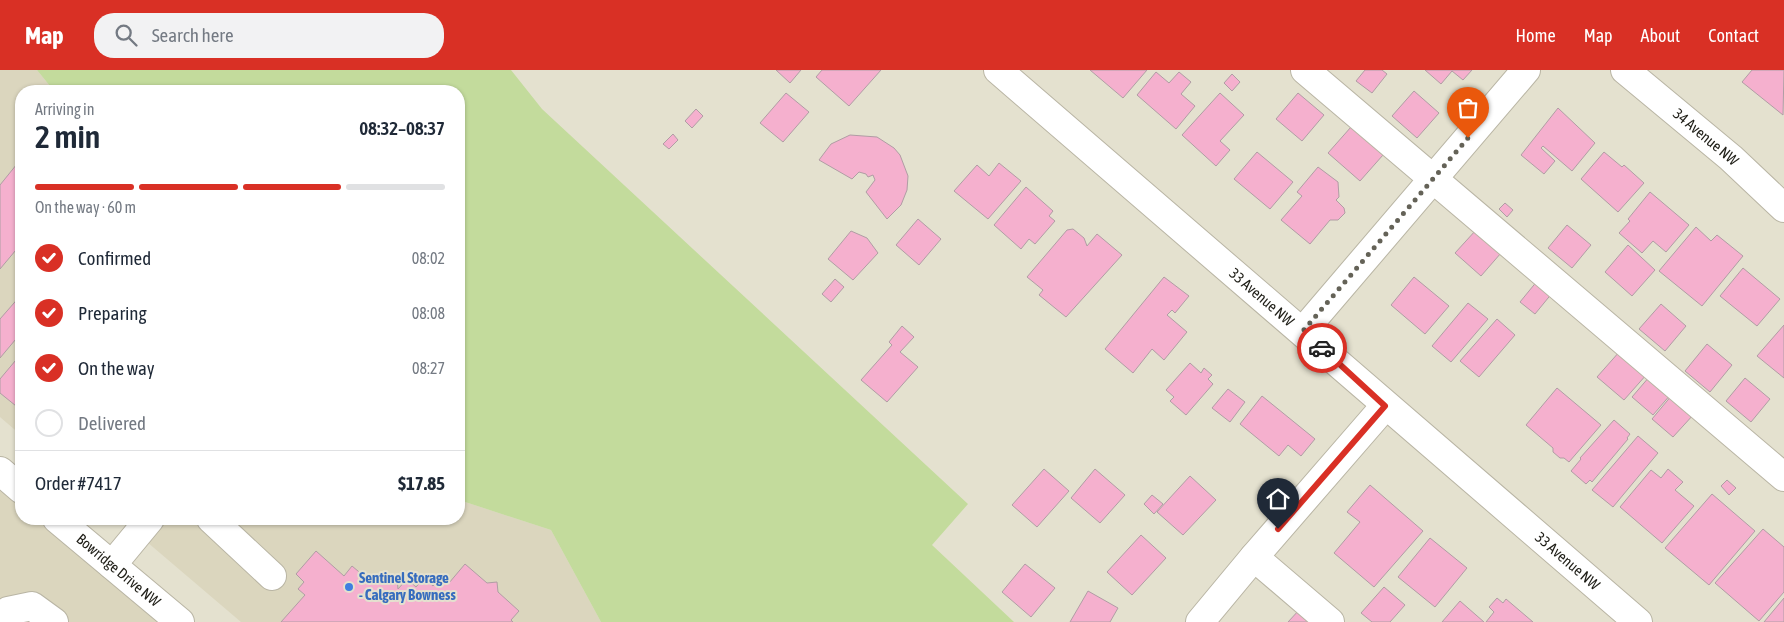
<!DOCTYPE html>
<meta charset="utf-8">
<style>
body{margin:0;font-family:"Asap Condensed",sans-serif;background:#f2f2f3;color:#1f2937;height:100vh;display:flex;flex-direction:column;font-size:19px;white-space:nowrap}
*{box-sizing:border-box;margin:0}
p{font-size:16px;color:#747a83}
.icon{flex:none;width:28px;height:28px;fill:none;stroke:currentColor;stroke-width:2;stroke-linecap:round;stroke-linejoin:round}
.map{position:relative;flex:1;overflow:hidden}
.side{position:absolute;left:15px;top:15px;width:450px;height:440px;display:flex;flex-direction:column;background:#fff;border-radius:20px;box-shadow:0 1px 4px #0004}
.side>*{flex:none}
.pin{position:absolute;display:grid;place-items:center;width:42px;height:42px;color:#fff;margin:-51px -21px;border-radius:50% 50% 50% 0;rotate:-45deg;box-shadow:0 0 5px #0007}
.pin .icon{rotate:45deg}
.courier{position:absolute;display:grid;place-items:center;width:50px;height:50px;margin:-25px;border:4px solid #d93025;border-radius:50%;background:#fff;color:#222;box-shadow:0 1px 6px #0007}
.headline em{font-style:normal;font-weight:600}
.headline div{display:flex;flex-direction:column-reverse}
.headline{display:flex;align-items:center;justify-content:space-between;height:85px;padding:0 20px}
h1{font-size:32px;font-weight:600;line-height:38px}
.bar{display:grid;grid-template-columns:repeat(4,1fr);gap:8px 5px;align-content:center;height:60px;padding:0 20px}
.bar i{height:6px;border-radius:4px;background:#e0e1e3}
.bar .selected{background:#d93025}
.bar p{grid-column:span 4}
.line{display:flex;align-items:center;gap:12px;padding:0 20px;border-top:1px solid #e0e1e3}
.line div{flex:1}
ol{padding:0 20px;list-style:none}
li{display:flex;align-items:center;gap:15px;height:55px}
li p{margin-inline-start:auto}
li .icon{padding:5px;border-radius:50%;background:#d93025;color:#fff;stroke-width:4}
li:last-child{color:#747a83}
li i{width:28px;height:28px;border:2px solid #e0e1e3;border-radius:50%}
header{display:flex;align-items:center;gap:30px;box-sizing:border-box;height:70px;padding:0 25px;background:#d93025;color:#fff}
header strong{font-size:24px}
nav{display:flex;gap:28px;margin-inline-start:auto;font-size:18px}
.search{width:350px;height:45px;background:#f2f2f3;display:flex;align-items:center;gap:12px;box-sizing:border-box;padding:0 18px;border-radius:20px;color:#747a83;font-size:19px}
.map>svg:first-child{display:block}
</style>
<header>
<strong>Map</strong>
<div class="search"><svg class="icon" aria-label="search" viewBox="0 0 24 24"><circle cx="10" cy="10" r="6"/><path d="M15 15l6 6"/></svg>Search here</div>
<nav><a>Home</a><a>Map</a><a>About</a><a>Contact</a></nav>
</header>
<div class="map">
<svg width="1784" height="552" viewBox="0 0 1784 552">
<rect width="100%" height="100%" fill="#e4e1cf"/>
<g fill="#dbd6be">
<polygon points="0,0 37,0 54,21 21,21 21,365 0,347"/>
<polygon points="0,401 21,419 21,449 57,449 180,552 0,552"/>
<polygon points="459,430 551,460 601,552 241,552 120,449 459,449"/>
</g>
<polygon fill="#c3db9c" points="37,0 511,0 542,39 968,434 932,475 1014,552 601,552 551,460 459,430 459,21 54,21"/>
<g fill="#f5b0ce" stroke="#b09da4">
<polygon points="776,0 801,0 790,13"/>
<polygon points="822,0 881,0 849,36 816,7"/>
<polygon points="1090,0 1147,0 1123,28"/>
<polygon points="1365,0 1382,0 1387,4 1372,23 1356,11"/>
<polygon points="1425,0 1472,0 1463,10 1452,1 1441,14"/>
<polygon points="1752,0 1784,0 1783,45 1742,12"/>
<polygon points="1156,2 1169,13 1179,2 1191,12 1181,24 1195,36 1176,59 1137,25"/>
<polygon points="1232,4 1240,12 1232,21 1224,13"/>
<polygon points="1414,21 1439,43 1417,68 1392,46"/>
<polygon points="786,23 809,42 783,72 760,53"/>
<polygon points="1220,23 1244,45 1220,71 1230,80 1216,96 1182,65"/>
<polygon points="1298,23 1324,45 1302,71 1276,49"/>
<polygon points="1558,38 1595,73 1572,101 1543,76 1541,78 1555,91 1544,104 1521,85"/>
<polygon points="696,39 703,46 692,58 685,51"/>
<polygon points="1351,57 1383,85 1360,111 1328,83"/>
<polygon points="673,64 678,70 669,79 663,74"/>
<polygon points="850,65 877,67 894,78 900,85 908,106 907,120 901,135 887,149 866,122 875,110 873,105 868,107 866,104 859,102 852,109 819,90 831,74"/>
<polygon points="1257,82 1293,112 1270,139 1234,109"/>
<polygon points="1604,82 1622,97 1624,95 1644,113 1618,142 1581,109"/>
<polygon points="21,89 21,174 0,199 0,115"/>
<polygon points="999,93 1021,111 988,149 954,121 977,95 989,106"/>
<polygon points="1318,97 1338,112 1339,127 1336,130 1344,138 1345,143 1338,150 1330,150 1310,174 1281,150 1302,126 1297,122"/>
<polygon points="1026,117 1053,141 1049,146 1055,151 1035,174 1029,169 1021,179 994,155"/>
<polygon points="1650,122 1689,155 1666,182 1653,171 1642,183 1619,163 1630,151 1628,149"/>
<polygon points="1505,133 1513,140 1507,147 1499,139"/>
<polygon points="918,149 941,169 919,195 896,175"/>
<polygon points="1567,155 1591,175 1572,198 1548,178"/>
<polygon points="1696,157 1711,171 1717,165 1743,186 1702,236 1659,201"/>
<polygon points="1073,159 1084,168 1087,176 1097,164 1122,185 1066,247 1039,225 1043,220 1027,207 1067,160"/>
<polygon points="1476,160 1501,183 1481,206 1455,183"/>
<polygon points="851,161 867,168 878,183 853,210 828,189"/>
<polygon points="1628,175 1655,200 1632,226 1605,202"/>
<polygon points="1743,198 1780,229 1757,256 1720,226"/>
<polygon points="1164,207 1189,226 1175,243 1172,240 1167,245 1187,262 1164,290 1152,279 1133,303 1105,279"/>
<polygon points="1414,207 1449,236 1425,264 1391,235"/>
<polygon points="835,209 844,217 831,232 822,224"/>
<polygon points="1538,210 1553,222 1535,244 1520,232"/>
<polygon points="21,225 21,263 0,288 0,249"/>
<polygon points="1468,233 1488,249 1451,292 1432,276"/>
<polygon points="1661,234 1686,256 1665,281 1639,259"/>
<polygon points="1497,249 1515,265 1479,307 1460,291"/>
<polygon points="1784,255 1784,308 1757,286"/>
<polygon points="902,256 914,267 900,282 918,297 887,332 861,310 892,275 889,272"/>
<polygon points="1707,274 1732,295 1710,322 1685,301"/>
<polygon points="1620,281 1647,304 1624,330 1597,307"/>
<polygon points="21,284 21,340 0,323 0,309"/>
<polygon points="1190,293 1201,303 1204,298 1212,305 1208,309 1213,314 1186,345 1170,331 1174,327 1166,320"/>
<polygon points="1650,306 1671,324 1653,345 1632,327"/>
<polygon points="1745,308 1770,329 1751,352 1726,331"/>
<polygon points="1557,318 1601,355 1569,392 1564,388 1560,388 1553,382 1553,378 1526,355"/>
<polygon points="1228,319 1245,332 1230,352 1212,338"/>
<polygon points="1672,325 1694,344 1673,367 1652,349"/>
<polygon points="1262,326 1315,369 1301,386 1288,375 1279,386 1240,354"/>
<polygon points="1614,350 1630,364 1627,368 1628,369 1592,412 1590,410 1586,414 1571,401 1581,389 1580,388"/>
<polygon points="1638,366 1658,383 1613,437 1592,420"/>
<polygon points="1044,399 1069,421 1037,457 1012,435"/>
<polygon points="1095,399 1125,425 1100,453 1071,428"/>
<polygon points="1668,399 1683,412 1675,420 1694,436 1662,473 1620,437 1651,400 1661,408"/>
<polygon points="1190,406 1216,430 1183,465 1157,442"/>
<polygon points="1727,410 1736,418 1729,425 1721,416"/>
<polygon points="1370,415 1423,461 1374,517 1334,483 1360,452 1347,442"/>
<polygon points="1712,424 1755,461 1709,515 1665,478"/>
<polygon points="1152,425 1163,434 1154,444 1144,434"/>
<polygon points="1763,459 1784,477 1784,522 1759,551 1715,513"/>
<polygon points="1141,465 1166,488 1132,525 1107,502"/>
<polygon points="1430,468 1467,498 1435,537 1398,507"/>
<polygon points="316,481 344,506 352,496 371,512 379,503 385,508 397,508 398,519 407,509 416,517 424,508 433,516 441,507 449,513 465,494 487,513 497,512 498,522 519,541 511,550 513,552 281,552 305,525 298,519 304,512 296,504"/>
<polygon points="1025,494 1055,518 1031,547 1002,522"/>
<polygon points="1384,517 1405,535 1390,552 1372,552 1361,543"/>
<polygon points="1088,521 1118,538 1110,552 1070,552"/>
<polygon points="1497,528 1503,533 1506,529 1533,552 1486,552 1494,542 1489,537"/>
<polygon points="1784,528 1784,552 1764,552"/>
<polygon points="1460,531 1484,552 1442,552"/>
<polygon points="1300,539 1315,552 1288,552"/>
</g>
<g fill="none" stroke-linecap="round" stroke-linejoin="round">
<g stroke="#b9b5a4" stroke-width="30">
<g id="minor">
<path id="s1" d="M 998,0 L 1638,552"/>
<polyline points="1305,0 1784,407"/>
<path id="s2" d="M 1625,0 L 1731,88 L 1784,138"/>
<polyline points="1303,261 1526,0"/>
<polyline points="0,401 21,419"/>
<path id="s3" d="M 57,449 L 180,552"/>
<polyline points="211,449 272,506"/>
<polyline points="1254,487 1330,552"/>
<polyline points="112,495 150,449"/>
<polyline points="3,552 8,541 32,536 54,552"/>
<polyline points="1200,552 1254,487 1385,336"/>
</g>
</g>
<use href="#minor" stroke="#fff" stroke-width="28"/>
</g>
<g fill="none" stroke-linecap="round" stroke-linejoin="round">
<polyline stroke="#646257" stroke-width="5" stroke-dasharray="0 9" points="1322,278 1303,261 1468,68"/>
<polyline stroke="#d93025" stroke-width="6" points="1278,459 1385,336 1322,278"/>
</g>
<circle fill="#3f7fe0" stroke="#e4e1cf" stroke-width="2" cx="349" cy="517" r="5"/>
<g text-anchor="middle" stroke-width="4" stroke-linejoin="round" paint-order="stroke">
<g font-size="15" fill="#1f1e17" stroke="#e4e1cf">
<text dy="5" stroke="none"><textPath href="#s2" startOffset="105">34 Avenue NW</textPath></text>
<text dy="5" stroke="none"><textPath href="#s1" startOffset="348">33 Avenue NW</textPath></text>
<text dy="5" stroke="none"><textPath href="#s1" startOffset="752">33 Avenue NW</textPath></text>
<text dy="5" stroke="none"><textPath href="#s3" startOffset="80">Bowridge Drive NW</textPath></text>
</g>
<g font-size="15" font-weight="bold" fill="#366cbe" stroke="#e4e1cf" text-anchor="start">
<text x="359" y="513">Sentinel Storage<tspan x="359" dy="17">- Calgary Bowness</tspan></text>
</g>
</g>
</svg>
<div class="pin" style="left:1468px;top:68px;background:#ea580c"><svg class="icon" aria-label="bag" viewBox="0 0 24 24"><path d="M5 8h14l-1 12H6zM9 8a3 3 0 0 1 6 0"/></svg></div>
<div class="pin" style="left:1278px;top:459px;background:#1f2937"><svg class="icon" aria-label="home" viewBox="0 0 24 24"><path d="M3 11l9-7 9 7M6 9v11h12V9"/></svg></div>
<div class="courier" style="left:1322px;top:278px"><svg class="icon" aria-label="car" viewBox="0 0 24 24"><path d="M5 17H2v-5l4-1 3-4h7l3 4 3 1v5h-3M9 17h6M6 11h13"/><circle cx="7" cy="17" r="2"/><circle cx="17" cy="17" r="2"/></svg></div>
<section class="side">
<div class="headline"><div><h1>2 min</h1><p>Arriving in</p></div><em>08:32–08:37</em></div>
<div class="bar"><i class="selected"></i><i class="selected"></i><i class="selected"></i><i></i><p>On the way · 60 m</p></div>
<ol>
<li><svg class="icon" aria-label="check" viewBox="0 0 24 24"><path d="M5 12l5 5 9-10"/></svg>Confirmed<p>08:02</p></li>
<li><svg class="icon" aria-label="check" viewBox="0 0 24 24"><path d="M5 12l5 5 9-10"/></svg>Preparing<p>08:08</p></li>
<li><svg class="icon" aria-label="check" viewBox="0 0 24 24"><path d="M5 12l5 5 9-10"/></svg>On the way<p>08:27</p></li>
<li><i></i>Delivered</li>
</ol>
<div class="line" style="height:65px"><div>Order #7417</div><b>$17.85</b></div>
</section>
</div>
